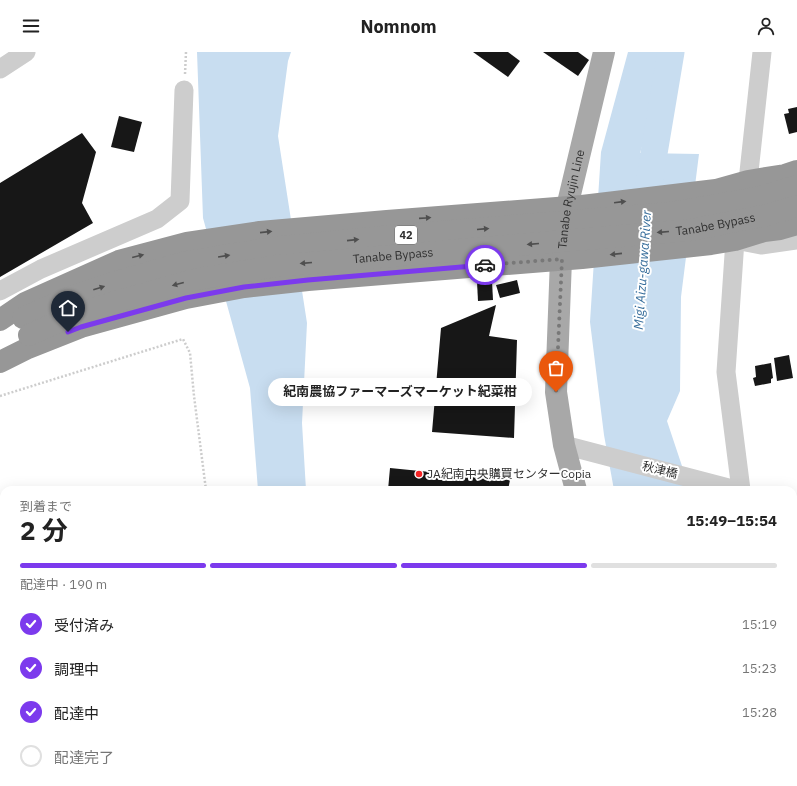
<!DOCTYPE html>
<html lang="ja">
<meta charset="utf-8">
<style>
body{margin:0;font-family:"IBM Plex Sans","Noto Sans JP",sans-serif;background:#f2f2f2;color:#222;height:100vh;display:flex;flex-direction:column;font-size:15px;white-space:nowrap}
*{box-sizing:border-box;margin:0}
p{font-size:13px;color:#767676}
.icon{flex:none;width:22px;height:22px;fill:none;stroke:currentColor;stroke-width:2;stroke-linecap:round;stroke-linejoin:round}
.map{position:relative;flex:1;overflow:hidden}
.panel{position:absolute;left:0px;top:434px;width:797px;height:300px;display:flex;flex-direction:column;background:#fff;border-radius:12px 12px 0 0;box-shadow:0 4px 16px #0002}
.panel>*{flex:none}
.pin{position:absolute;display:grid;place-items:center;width:34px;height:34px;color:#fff;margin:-41px -17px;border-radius:50% 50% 50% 0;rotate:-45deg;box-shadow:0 0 4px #0007}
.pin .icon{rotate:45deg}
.courier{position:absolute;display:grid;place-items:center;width:40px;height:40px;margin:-20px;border:3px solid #7c3aed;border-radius:50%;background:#fff;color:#222;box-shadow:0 1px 5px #0007}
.bubble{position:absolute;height:28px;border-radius:14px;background:#fff;box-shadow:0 4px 16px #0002;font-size:13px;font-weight:700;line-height:28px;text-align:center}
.head em{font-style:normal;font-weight:700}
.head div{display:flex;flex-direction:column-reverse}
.head{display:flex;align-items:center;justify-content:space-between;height:68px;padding:0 20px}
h1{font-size:26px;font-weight:700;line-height:30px}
.bar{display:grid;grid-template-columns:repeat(4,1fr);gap:6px 4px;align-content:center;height:48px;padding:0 20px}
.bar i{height:5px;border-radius:3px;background:#e0e0e0}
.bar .on{background:#7c3aed}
.bar p{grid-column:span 4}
ol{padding:0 20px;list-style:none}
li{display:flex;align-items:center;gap:12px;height:44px}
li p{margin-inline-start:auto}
li .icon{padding:4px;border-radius:50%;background:#7c3aed;color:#fff;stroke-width:4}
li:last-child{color:#767676}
li i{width:22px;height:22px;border:2px solid #e0e0e0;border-radius:50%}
header{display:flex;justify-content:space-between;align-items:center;height:52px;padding:0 20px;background:#fff;font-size:18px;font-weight:700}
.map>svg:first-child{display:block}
</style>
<header><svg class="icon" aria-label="menu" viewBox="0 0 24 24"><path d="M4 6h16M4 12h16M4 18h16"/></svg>Nomnom<svg class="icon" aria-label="person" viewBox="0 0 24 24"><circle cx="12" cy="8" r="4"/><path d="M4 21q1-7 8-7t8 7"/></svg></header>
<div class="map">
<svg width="797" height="734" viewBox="0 0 797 734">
<rect width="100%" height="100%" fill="#fff"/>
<g fill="#c8ddf0">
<polygon points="197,0 291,0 288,9 278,84 307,271 302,371 306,438 258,438 250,336 203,166"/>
<polygon points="628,0 672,0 640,101 699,102 681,245 680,339 667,369 690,438 614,438 604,383 590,270 601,100"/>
<polygon points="793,675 797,679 797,734 749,734 746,730 793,730"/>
<rect x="278" y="730" width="25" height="4"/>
</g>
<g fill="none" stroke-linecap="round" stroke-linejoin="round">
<polyline stroke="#c8ddf0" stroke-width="27" points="648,137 671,0"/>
</g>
<g fill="#171717">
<polygon points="473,0 508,0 520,9 508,25"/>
<polygon points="543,0 578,0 589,8 578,24"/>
<polygon points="797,55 797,80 789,82 784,62 789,61 788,57"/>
<polygon points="119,64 142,70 134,100 111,95"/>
<polygon points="82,81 96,100 82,151 93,171 0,225 0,131"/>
<polygon points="517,228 520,241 500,246 496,233"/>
<polygon points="492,229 493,248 478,249 477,230"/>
<polygon points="496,253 489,284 517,288 514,386 432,380 441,276"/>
<polygon points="789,303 793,326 777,329 774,306"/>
<polygon points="771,311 773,326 771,327 771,331 755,334 753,326 756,325 755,314"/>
<polygon points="390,416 510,428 508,438 388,438"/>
<polygon points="637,730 669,730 671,734 639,734"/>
</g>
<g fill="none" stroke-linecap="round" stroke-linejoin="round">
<g stroke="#cdcdcd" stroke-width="2.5" stroke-dasharray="2 2" stroke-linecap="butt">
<polyline points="185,22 186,0"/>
<polyline points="0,344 183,287 190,301 194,344 206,438"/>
<polyline points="0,583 4,582"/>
<polyline points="190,734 192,730"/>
<polyline points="349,734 350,730"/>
</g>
<g stroke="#cdcdcd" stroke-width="19">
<polyline points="0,17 26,0"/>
<polyline points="745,144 748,129 762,0"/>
<polyline points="738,174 735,188 726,320 741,438"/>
<polyline points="735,188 761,193 797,188"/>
<polyline points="0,239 41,217 157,167 180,149 184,38"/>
<polyline points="564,393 736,438"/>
<polyline points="793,595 797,604"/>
<polyline points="604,734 605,730"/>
</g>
<g stroke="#a8a8a8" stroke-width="22">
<path id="s1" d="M 576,438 L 564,393 L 556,340 L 561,207 L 567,155 L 604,0"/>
<polyline points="700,730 702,734"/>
</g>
<g stroke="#979797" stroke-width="22">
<polyline points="0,268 25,251 119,209 187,191 260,180 387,169 582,154 716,138 748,129 785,123 797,119"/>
<polyline points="0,310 28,296 81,275 186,246 244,235 308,228 582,206 711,192 735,188 764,179 780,177 797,172"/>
</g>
<g stroke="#979797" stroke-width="22">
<polyline points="23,266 71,245 116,230 186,210 272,196 391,184 670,161 761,145 797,134"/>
<path id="s2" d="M 29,283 L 74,263 L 122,248 L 197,227 L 276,214 L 690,178 L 767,163 L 797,154"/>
</g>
</g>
<defs><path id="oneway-solid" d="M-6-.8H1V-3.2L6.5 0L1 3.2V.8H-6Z"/></defs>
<g fill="#4f4f4f">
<use href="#oneway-solid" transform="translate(620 150) rotate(-7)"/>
<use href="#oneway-solid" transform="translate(425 166) rotate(-4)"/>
<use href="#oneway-solid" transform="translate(483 177) rotate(-5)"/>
<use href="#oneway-solid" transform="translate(266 180) rotate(-6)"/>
<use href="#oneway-solid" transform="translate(663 180) rotate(175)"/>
<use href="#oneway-solid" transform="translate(353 188) rotate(-6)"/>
<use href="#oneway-solid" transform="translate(533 192) rotate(175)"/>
<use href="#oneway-solid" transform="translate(616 202) rotate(174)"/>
<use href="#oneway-solid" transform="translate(138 204) rotate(-14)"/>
<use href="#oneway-solid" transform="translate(224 204) rotate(-9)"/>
<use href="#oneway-solid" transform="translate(306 211) rotate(175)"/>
<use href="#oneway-solid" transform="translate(178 232) rotate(165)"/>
<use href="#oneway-solid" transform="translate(99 236) rotate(-18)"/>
</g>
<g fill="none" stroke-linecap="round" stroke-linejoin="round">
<polyline stroke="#787878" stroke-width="4" stroke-dasharray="0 7.2" points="485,213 562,207 556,340"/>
<polyline stroke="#7c3aed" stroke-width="5" points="68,280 81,275 186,246 244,235 308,228 485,213"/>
</g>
<circle fill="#f52526" stroke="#fff" stroke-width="1.5" cx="419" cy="422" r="4"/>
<g text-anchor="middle" stroke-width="4" stroke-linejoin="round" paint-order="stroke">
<rect fill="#fff" stroke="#6e6e6e" stroke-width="1" x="395" y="174" width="22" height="18" rx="3"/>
<g font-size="11" font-weight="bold" fill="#303030">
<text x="406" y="187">42</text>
</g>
<g font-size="12" fill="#303030" stroke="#fff">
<text dy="4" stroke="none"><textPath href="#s1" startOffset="294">Tanabe Ryujin Line</textPath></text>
<text dy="4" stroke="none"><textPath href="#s2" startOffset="699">Tanabe Bypass</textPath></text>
<text dy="4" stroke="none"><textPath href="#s2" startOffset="375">Tanabe Bypass</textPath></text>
<text transform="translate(660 418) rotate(14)" y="4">秋津橋</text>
</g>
<g font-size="12" fill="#303030" stroke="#fff" text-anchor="start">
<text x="427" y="426">JA紀南中央購買センターCopia</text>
</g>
<g font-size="13" font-style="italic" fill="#366d9b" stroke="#fff">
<text transform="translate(642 218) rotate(-86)" y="5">Migi Aizu-gawa River</text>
</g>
</g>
</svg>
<div class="pin" style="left:556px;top:340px;background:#ea580c"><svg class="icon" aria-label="bag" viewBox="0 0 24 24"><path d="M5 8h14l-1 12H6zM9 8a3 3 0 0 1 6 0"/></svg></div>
<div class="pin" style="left:68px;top:280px;background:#1f2937"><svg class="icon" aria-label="home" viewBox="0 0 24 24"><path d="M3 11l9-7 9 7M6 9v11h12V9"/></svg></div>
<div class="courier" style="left:485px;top:213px"><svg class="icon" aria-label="car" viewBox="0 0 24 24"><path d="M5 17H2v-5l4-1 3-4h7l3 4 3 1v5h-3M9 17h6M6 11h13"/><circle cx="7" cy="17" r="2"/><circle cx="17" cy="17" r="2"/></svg></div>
<div class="bubble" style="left:268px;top:326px;width:264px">紀南農協ファーマーズマーケット紀菜柑</div>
<section class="panel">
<div class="head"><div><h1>2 分</h1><p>到着まで</p></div><em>15:49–15:54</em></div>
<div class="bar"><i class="on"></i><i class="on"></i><i class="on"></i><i></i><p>配達中 · 190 m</p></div>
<ol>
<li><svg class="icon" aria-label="check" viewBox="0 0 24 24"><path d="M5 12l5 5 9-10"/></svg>受付済み<p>15:19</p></li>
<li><svg class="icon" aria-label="check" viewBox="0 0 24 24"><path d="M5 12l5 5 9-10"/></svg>調理中<p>15:23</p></li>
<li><svg class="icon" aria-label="check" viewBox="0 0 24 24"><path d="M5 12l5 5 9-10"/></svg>配達中<p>15:28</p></li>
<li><i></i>配達完了</li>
</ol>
</section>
</div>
